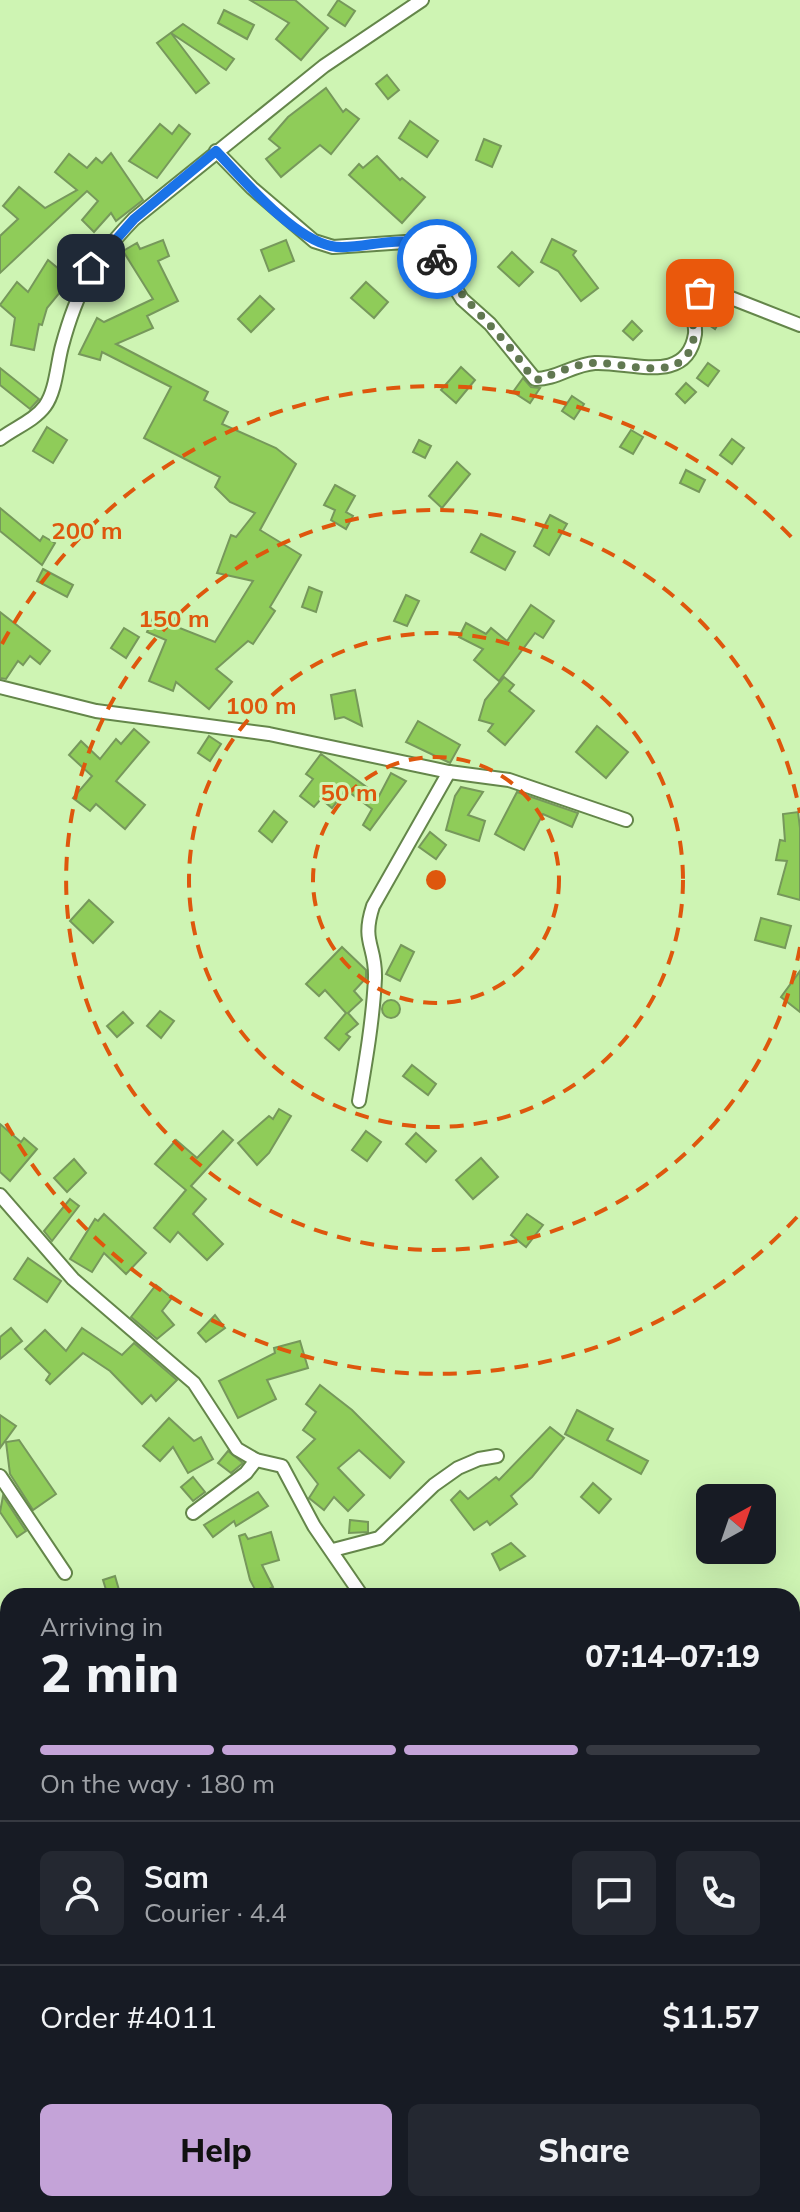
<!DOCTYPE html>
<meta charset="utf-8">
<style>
body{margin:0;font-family:Mulish,sans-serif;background:#242831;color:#f1f3f6;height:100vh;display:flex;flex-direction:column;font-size:30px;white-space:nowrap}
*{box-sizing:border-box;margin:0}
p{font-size:26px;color:#9ea1a6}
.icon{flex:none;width:44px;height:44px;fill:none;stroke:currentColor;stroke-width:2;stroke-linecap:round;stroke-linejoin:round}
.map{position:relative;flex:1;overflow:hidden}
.drawer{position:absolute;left:0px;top:1588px;width:800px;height:624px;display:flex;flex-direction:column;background:#171b24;border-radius:24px 24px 0 0;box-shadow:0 8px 32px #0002}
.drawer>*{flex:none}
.needle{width:52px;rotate:40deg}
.buttons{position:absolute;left:696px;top:1484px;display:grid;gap:16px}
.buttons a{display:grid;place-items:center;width:80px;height:80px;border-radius:12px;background:#171b24;box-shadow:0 8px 32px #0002;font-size:40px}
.pin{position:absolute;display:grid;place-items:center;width:68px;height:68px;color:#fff;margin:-34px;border-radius:16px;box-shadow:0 4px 12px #0006}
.courier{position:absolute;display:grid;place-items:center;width:80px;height:80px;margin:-40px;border:6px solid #1a73e8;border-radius:50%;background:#fff;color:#222;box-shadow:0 2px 10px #0007}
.summary em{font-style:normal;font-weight:800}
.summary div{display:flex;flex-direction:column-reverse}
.summary{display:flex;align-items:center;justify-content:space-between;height:136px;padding:0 40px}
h1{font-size:52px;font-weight:800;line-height:60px}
.bar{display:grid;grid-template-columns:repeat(4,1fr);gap:12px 8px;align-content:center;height:96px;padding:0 40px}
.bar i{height:10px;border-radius:6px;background:#363941}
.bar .selected{background:#c4a3d8}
.bar p{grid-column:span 4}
.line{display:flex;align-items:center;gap:20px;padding:0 40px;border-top:2px solid #363941}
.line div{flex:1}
.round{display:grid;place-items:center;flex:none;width:84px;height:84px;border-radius:12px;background:#242831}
.cta{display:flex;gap:16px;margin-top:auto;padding:16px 40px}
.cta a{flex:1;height:92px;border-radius:12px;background:#c4a3d8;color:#111;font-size:32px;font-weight:800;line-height:92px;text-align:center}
.cta a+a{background:#242831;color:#f1f3f6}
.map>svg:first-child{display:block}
</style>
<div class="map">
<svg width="800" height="2212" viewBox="0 0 800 2212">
<rect width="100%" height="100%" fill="#cef4b3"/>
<g fill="#8fcc59" stroke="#76985b" stroke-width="2">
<polygon points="250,0 295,0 328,28 301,60 276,39 289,23"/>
<polygon points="338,0 355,11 345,26 328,15"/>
<polygon points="224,10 254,25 247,39 218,23"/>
<polygon points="183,24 234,59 226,70 171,33 209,83 196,93 157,43"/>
<polygon points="387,75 399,90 388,99 376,84"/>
<polygon points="326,88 343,112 346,109 359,119 331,154 320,145 281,177 266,159 280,148 269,139 288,117"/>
<polygon points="410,121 438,141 427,157 399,138"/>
<polygon points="160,124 172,134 179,125 190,134 157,178 129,161"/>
<polygon points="484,139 501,146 492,167 476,160"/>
<polygon points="111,153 143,200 116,221 111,213 94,232 82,220 98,201 87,191 0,273 0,236 18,219 3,206 19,187 45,208 77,190 55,172 69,154 87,168 96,158 102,163"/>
<polygon points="377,156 400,180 402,178 425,197 402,223 349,175 359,164 363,168"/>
<polygon points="552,239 576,251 573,255 598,288 581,301 558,271 541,262"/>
<polygon points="163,240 169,256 158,261 178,301 147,316 153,328 116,344 208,392 204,400 228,412 222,424 276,448 296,464 260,530 301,555 270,607 275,611 253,644 248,641 216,669 232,682 209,709 176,682 173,691 149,681 166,640 147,632 156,611 175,618 172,625 215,642 253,581 217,573 231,535 236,537 255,513 230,502 215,487 220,477 144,438 171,387 102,352 100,360 79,354 97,318 104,322 153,299 123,251 137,243 140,249"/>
<polygon points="286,240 294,261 269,271 261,250"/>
<polygon points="512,252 533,272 519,286 498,267"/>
<polygon points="48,260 71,279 47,308 42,325 39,324 34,350 11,345 15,318 0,305 17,282 28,292"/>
<polygon points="366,282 388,302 374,318 351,298"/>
<polygon points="260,296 274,309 251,332 238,319"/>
<polygon points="710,299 727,310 715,329 703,321 701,310"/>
<polygon points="632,321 642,331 633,340 623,331"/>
<polygon points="708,363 719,371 708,386 697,378"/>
<polygon points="461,367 475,380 456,403 441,390"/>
<polygon points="0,368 39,399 30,409 0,385"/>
<polygon points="523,378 531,387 540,388 530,403 513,392"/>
<polygon points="686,383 696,392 685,403 676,394"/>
<polygon points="572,396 584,404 574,419 562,411"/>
<polygon points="47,427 67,440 53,463 33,451"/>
<polygon points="631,430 643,437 633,454 620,447"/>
<polygon points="732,439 744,448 732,464 720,455"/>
<polygon points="419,440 431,446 425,458 413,452"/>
<polygon points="457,462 470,474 442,508 429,496"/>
<polygon points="686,470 705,480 699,492 680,483"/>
<polygon points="335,485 355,496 346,512 353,516 346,529 331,520 335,510 324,505"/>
<polygon points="0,508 40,541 43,536 55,543 42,565 0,531"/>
<polygon points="550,515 567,524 549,555 534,546"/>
<polygon points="481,534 515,552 505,570 471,552"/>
<polygon points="43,569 73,585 67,597 37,581"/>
<polygon points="309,587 322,592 316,612 302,607"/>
<polygon points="406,595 419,601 407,626 394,621"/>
<polygon points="531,605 554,621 543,638 535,633 499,681 474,660 483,649 459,637 466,623 486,634 491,628 507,641"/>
<polygon points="0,612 50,651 40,664 30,656 23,665 18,661 6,679 0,678"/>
<polygon points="124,628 139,637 126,658 111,648"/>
<polygon points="504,677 514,685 509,691 534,711 505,745 488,731 493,724 479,720 485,700"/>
<polygon points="355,690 362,726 344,717 335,719 331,695"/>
<polygon points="418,721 460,745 450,763 406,742"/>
<polygon points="597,726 628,752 606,778 576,752"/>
<polygon points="134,729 149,742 116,781 145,805 125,829 96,804 90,811 73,798 92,776 69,755 81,741 100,759 116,739 121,744"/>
<polygon points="209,736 221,744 210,761 198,753"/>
<polygon points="321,754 379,796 391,773 406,781 370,830 363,825 372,809 346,790 332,808 321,799 314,807 300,796 313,779 306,774"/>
<polygon points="461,787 483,792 468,815 485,821 479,841 446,830 455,796"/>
<polygon points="517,792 578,813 572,827 543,814 524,850 495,834"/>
<polygon points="274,811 287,822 272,842 259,831"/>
<polygon points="798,812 800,828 800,900 778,894 787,861 776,860 780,840 785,841 783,814"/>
<polygon points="430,832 446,845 436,859 419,847"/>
<polygon points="89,900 113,922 93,943 70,921"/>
<polygon points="761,918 791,926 785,948 755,940"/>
<polygon points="401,945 414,952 400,981 386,974"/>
<polygon points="342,947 366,970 366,978 354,991 362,1000 348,1013 358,1024 346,1034 350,1037 339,1050 325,1038 346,1013 325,990 319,996 306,984"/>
<polygon points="800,971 800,1012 781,997"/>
<circle cx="391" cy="1009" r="9"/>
<polygon points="160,1011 174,1021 161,1038 147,1026"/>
<polygon points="123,1012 133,1023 117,1037 107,1026"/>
<polygon points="412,1065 436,1084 428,1095 403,1076"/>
<polygon points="279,1109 291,1116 269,1153 257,1165 238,1143 269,1116 273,1119"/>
<polygon points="0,1124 21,1142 24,1138 37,1149 10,1181 0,1172"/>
<polygon points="223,1131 233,1140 191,1186 206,1199 193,1214 223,1244 207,1260 178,1232 170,1242 154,1228 186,1190 155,1164 176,1140 197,1158"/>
<polygon points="366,1131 381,1142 367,1161 352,1150"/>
<polygon points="416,1133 436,1151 426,1162 406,1144"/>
<polygon points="481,1158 498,1177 473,1199 456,1180"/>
<polygon points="74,1159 86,1173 67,1192 54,1178"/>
<polygon points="70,1199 79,1206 52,1241 44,1231"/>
<polygon points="104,1214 146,1253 126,1274 104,1253 92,1272 70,1259 95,1219 98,1221"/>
<polygon points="527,1214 543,1225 526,1247 511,1235"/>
<polygon points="28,1258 61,1281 47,1302 14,1279"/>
<polygon points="156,1285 172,1298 162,1311 174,1325 157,1339 131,1317"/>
<polygon points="215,1315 225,1328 206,1342 198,1333"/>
<polygon points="11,1328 22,1341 0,1359 0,1337"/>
<polygon points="82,1328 122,1355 134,1343 177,1380 156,1401 151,1395 142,1404 110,1371 83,1353 50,1384 46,1380 50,1374 25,1349 45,1330 66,1351"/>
<polygon points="300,1341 308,1368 267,1380 276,1399 238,1418 219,1381 275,1353 274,1348"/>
<polygon points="320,1385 352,1410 404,1462 390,1478 359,1450 338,1468 364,1495 348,1511 334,1497 324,1510 309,1498 318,1484 297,1457 315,1439 303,1430 316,1412 306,1404"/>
<polygon points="577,1410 613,1429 607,1440 648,1461 641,1474 565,1434"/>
<polygon points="0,1415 16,1426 0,1448"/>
<polygon points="169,1418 194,1441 201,1437 213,1459 188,1473 173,1447 160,1461 143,1446"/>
<polygon points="550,1427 564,1438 532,1477 511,1496 517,1504 490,1525 487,1521 474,1530 451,1500 460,1491 468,1499 496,1477 499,1480"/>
<polygon points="19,1440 56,1494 33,1510 10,1474 6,1442"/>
<polygon points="228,1451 243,1463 231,1473 218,1463"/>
<polygon points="193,1477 205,1492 193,1501 181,1487"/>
<polygon points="593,1483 611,1499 599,1513 581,1497"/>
<polygon points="258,1492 268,1506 236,1526 234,1521 213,1537 204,1525"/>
<polygon points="3,1496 26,1531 17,1537 0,1512"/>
<polygon points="350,1520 368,1522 368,1532 349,1533"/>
<polygon points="271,1532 279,1560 262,1565 273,1587 258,1595 250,1580 239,1536 245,1534 248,1539"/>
<polygon points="511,1543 525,1556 500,1570 492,1554"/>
<polygon points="115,1576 119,1590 107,1593 103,1580"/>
</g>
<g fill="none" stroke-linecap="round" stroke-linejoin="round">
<g stroke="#64864a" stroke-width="16">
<g id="minor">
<path d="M 216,151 L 252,188 L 314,241 L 333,247 L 405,242 L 423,245 L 432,251 L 462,299 L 490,324 L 535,379 C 555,380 574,364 595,363 C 630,361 687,386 695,334 C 696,323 691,314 691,304 L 708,289 L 800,325"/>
<path d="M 0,439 C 14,428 34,421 45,406 C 56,391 57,364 62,346 C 77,290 94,260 134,219 L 324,66 L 422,0"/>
<polyline points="0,687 96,711 269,734 449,772 509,780 626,820"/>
<path d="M 359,1101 C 366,1060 373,1019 375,978 C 376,945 361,943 373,906 L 449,772"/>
<polyline points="0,1195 73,1279 194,1383 237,1449 256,1460 282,1466 314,1526 362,1596"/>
<polyline points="0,1476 65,1573"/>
<polyline points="193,1513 246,1473 256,1460"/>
<polyline points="333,1550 379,1538 434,1485 458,1468 479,1459 497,1456"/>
<polyline points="0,1826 8,1824"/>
<polyline points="792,2011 800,2019"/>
<polyline points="226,2204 236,2212"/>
<polyline points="0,2208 8,2184"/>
</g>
</g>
<g stroke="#64864a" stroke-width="20">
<g id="tertiary">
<polyline points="792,1988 800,1984"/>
<polyline points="504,2212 514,2204"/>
</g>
</g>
<use href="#minor" stroke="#fff" stroke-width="12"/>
<use href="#tertiary" stroke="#fff" stroke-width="16"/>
</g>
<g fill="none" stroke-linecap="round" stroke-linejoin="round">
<path stroke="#617851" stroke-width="8" stroke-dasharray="0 14.4" d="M 437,259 C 462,303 503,332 530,375 L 539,380 C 556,373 575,364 593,363 C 620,361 673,382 689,352 C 699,334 690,322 691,304 L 700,293"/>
<path stroke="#1a73e8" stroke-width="10" d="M 91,268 L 134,219 L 216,151 C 244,180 292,238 331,246 C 363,253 416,224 437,259"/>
</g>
<g fill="none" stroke="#de570d" stroke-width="4" stroke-dasharray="14 10">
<circle cx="436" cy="880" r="123"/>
<circle cx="436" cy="880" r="247"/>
<path d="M800 947A370 370 0 1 1 800 813"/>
<path d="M797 1217A494 494 0 0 1 2 1116M2 644A494 494 0 0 1 797 543"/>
</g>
<circle cx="436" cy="880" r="12" fill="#de570d" stroke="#cef4b3" stroke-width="4"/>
<g font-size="24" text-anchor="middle" font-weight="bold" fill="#de570d" stroke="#cef4b3" stroke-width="6" stroke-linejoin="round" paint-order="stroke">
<text x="87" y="539">200 m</text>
<text x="174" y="627">150 m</text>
<text x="261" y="714">100 m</text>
<text x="349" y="801">50 m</text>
</g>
</svg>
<div class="buttons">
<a><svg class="needle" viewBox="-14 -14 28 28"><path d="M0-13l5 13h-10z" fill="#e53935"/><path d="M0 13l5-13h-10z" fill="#9ea1a6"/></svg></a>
</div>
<div class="pin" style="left:700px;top:293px;background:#ea580c"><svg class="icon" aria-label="bag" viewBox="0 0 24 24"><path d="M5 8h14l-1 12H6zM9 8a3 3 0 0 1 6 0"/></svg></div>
<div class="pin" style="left:91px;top:268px;background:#1f2937"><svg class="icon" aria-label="home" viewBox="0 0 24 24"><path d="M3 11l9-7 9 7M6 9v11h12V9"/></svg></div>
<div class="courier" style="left:437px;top:259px"><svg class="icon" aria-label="bike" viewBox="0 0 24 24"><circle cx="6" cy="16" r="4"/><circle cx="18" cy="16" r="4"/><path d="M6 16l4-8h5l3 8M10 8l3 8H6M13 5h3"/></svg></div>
<section class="drawer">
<div class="summary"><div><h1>2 min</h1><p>Arriving in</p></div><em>07:14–07:19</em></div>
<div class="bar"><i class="selected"></i><i class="selected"></i><i class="selected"></i><i></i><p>On the way · 180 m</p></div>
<div class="line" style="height:144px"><a class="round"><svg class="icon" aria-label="person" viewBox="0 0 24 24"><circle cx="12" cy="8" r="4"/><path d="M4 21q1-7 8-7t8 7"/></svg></a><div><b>Sam</b><p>Courier · 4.4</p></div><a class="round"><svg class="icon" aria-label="chat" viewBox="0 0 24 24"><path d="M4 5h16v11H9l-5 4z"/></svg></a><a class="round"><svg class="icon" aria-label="phone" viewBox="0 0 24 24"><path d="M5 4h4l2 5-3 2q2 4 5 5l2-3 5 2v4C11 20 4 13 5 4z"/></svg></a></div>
<div class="line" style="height:104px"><div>Order #4011</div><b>$11.57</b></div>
<div class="cta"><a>Help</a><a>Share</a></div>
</section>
</div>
